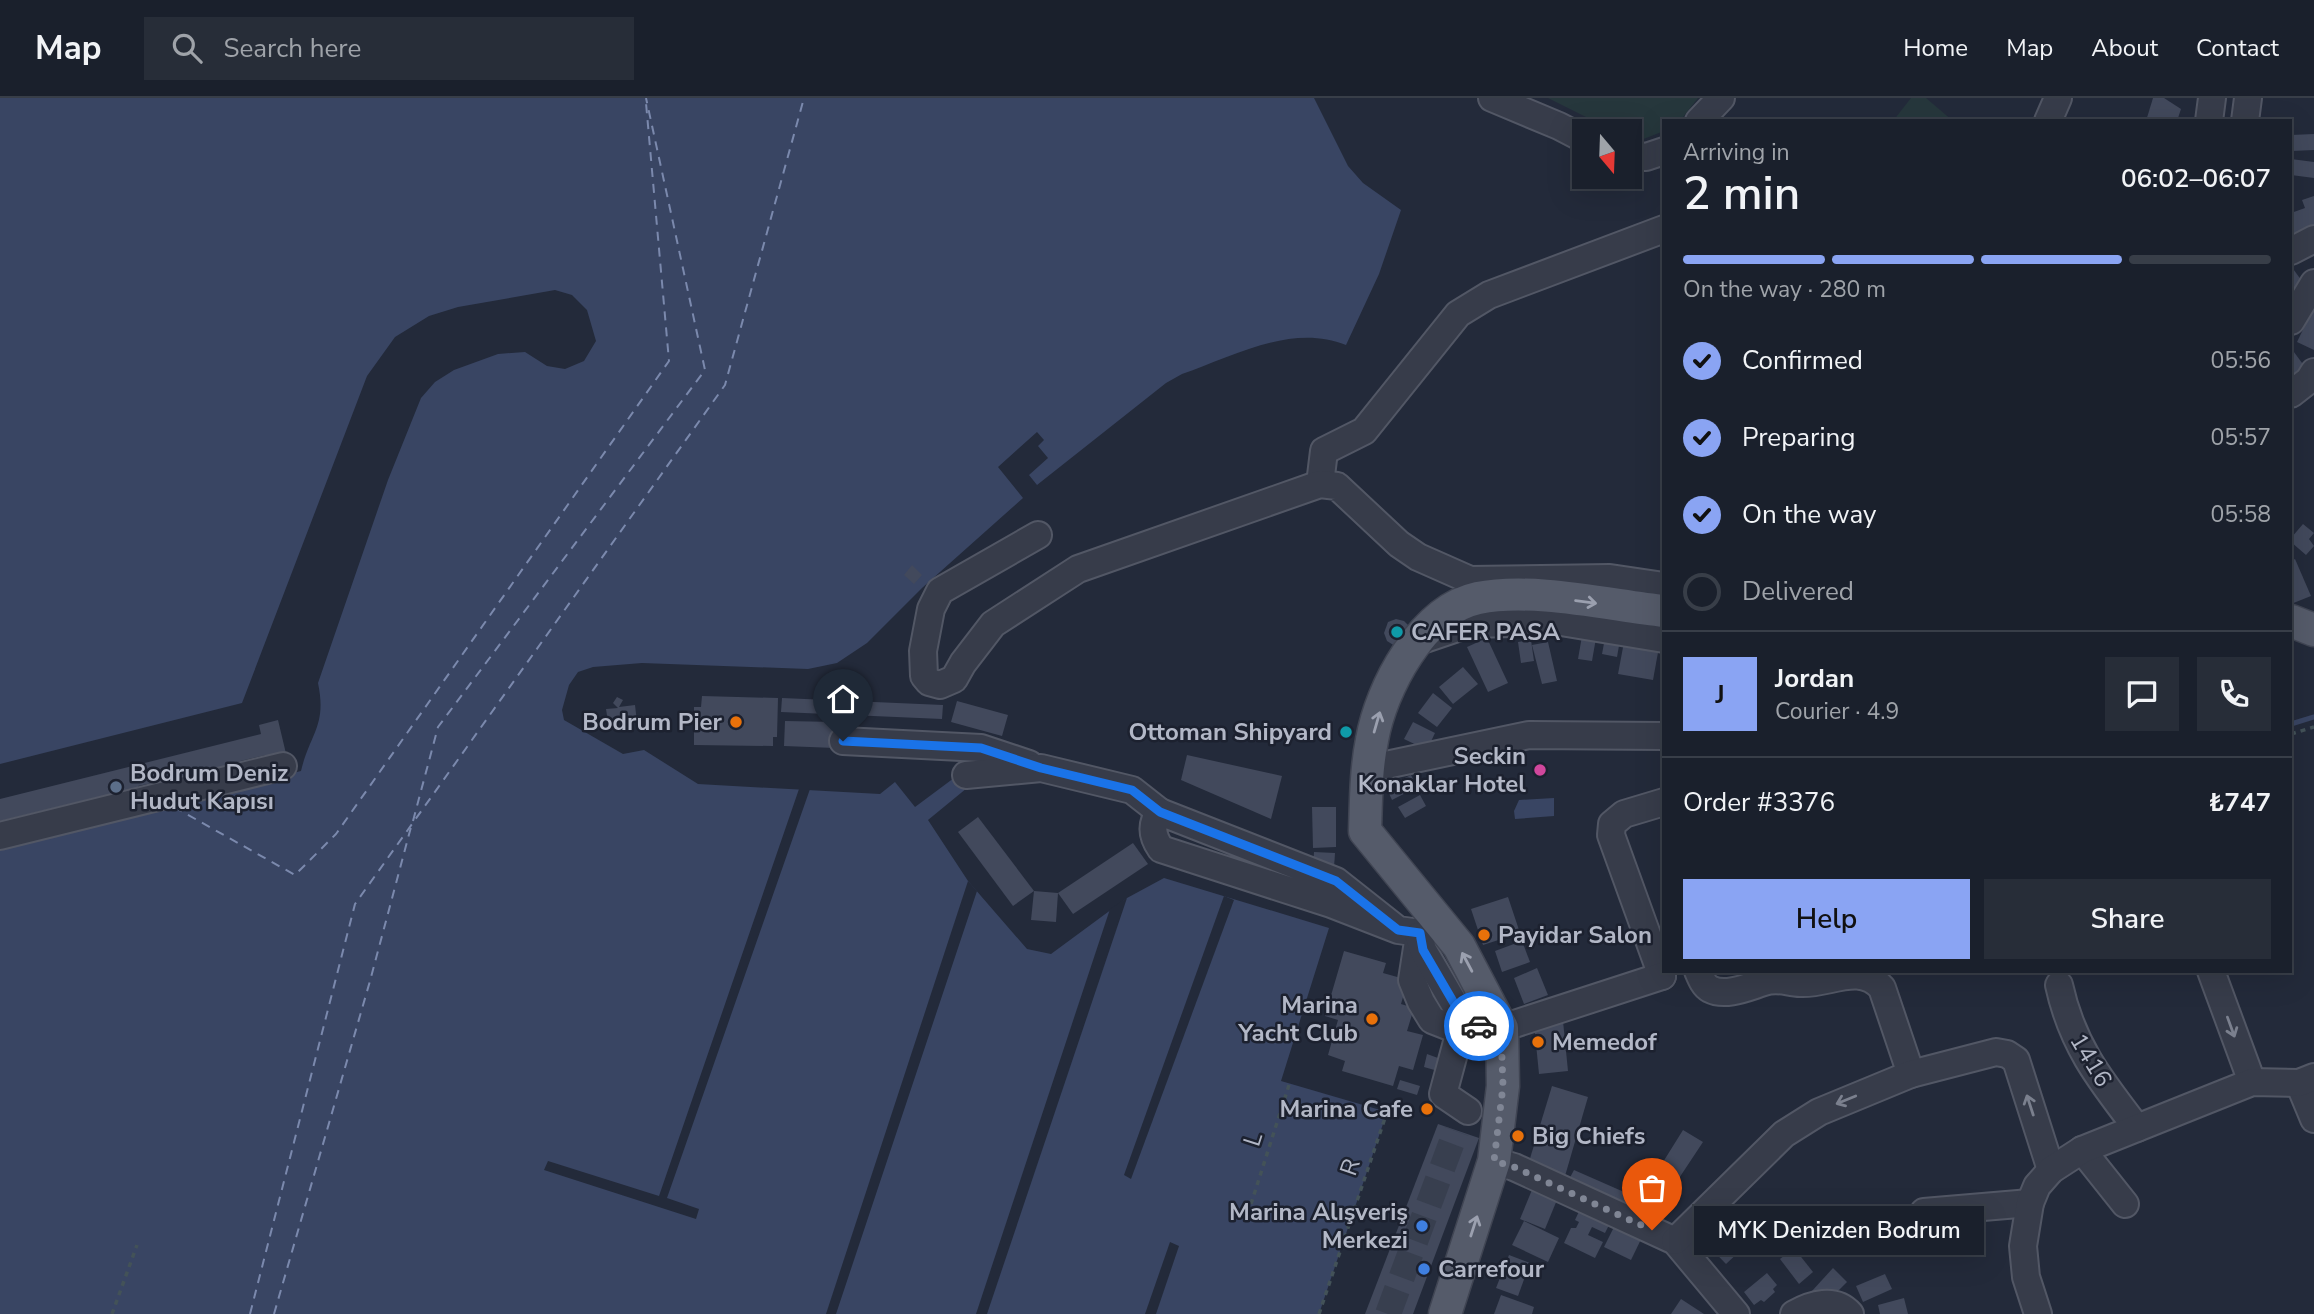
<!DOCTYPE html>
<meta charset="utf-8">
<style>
body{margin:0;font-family:"Nunito Sans",sans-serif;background:#272d38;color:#f1f3f6;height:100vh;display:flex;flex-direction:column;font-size:26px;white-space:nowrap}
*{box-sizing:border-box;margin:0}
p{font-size:23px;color:#9fa3a9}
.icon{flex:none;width:38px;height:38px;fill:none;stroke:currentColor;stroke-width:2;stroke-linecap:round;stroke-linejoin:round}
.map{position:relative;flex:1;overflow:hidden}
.sheet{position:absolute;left:1662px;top:21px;width:630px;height:854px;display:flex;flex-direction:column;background:#1a202c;border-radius:0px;box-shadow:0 7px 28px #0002,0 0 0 2px #383e48}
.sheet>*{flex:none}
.needle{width:46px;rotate:161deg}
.fabs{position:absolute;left:1572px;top:21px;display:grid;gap:14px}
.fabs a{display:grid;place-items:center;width:70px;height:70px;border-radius:0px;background:#1a202c;box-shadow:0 7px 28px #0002,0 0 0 2px #383e48;font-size:35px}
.pin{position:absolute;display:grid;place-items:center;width:60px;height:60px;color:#fff;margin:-72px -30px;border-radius:50% 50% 50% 0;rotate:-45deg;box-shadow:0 0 7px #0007}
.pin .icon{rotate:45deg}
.courier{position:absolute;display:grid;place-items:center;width:70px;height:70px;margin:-35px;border:5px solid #1a73e8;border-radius:50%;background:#fff;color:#222;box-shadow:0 2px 9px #0007}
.bubble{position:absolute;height:49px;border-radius:0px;background:#1a202c;box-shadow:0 7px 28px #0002,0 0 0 2px #383e48;font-size:23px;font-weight:600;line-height:49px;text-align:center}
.overview em{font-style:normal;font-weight:600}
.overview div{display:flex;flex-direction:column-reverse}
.overview{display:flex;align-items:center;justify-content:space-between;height:119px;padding:0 21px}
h1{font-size:46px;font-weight:600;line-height:52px}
.bar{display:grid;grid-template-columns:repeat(4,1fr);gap:10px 7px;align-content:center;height:84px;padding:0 21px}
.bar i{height:9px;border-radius:5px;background:#383e48}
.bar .on{background:#8aa4f3}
.bar p{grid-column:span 4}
.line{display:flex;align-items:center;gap:18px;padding:0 21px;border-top:2px solid #383e48}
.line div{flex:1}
.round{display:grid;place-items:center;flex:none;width:74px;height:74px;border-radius:0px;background:#272d38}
ol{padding:0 21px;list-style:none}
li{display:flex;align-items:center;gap:21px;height:77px}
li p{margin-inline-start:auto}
li .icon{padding:7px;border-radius:50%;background:#8aa4f3;color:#111;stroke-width:4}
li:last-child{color:#9fa3a9}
li i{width:38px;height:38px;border:4px solid #383e48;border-radius:50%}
.action{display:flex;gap:14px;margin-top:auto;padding:14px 21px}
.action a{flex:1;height:80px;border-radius:0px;background:#8aa4f3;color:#111;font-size:28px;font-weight:600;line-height:80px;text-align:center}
.action a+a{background:#272d38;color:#f1f3f6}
header{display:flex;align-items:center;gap:42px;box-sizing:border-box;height:98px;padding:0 35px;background:#1a202c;border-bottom:2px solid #383e48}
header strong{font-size:33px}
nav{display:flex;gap:38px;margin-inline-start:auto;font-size:24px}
.search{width:490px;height:63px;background:#272d38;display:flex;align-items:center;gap:18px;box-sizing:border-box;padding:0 24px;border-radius:0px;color:#9fa3a9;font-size:26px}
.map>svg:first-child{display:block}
</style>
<header>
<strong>Map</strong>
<div class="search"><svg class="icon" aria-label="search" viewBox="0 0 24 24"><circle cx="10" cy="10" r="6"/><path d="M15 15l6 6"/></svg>Search here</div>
<nav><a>Home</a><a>Map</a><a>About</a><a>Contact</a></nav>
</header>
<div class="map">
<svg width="2314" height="1216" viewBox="0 0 2314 1216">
<rect width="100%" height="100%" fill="#232a3a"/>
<g fill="#26373c">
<polygon points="1548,0 1698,0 1680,23 1664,23 1664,33 1636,44 1629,41 1629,33 1614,33"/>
<polygon points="1911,0 1926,0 1953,23 1893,23"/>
</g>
<g fill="#394563">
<path d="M 0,0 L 1314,0 L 1348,68 L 1363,85 L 1401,112 L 1379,176 L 1346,247 C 1292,225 1233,258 1182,276 L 1166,285 L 1037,387 L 1029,377 L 1048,360 L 1038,348 L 1044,342 L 1037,334 L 998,369 L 1023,400 L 922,490 L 867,545 L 837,565 L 808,571 L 642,565 L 593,569 L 578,574 L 569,587 L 562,612 L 564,622 L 623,656 L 644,652 L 698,686 L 880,696 L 895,684 L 915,709 L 958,677 L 967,690 L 928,722 L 968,783 L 1027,851 L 1051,856 L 1127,800 L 1164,780 L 1329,830 L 1281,983 L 1387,1014 L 1319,1216 L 0,1216 L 0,747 L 301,673 C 310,635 327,628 318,585 L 388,382 L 421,300 L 435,284 L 454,272 L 498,256 L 525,254 L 547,268 L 565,271 L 584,263 L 596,243 L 587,212 L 572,197 L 555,192 L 458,209 L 429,218 L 395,239 L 367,278 L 242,605 L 0,666 Z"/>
<polygon points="1554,700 1554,718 1515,721 1514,713 1519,702"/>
</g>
<g fill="#232a3a">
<polygon points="799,691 810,691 667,1100 699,1111 696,1121 544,1072 548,1063 659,1098"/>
<polygon points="968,783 977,793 836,1216 826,1216"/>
<polygon points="1224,798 1234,802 1131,1081 1124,1077"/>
<polygon points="1127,800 987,1216 976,1216 1110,811"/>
<polygon points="1170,1144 1179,1148 1156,1216 1145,1216"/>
</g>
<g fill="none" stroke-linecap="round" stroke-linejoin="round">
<polyline stroke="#394563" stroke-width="5" points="2291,626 2314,619"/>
<g stroke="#7b89ad" stroke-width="2" stroke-dasharray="9 7" stroke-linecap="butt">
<polyline points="174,709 295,777 336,736 669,263 646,5"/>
<polyline points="413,723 438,629 705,272 646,0"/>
<polyline points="250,1216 355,806 725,287 804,0"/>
<polyline points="274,1216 370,883 411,729"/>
</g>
</g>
<g fill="#42495c">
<polygon points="2153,0 2164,0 2181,11 2177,23 2146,23"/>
<polygon points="2314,36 2314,52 2292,53 2291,37"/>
<polygon points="2291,61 2314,64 2314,80 2291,77"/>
<polygon points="2314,98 2314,128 2291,136 2291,115 2305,110 2302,102"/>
<polygon points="2291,168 2307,190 2291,202"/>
<polygon points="2312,213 2314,214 2314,252 2297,244"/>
<polygon points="2291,250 2305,269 2291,279"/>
<polygon points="2303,426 2314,435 2309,441 2314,448 2306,457 2291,444 2291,440"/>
<polygon points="2295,461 2311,498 2291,506 2291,463"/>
<polygon points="912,467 922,477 914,486 904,477"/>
<polygon points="1396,521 1404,523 1410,529 1395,548 1387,543 1384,535 1388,524"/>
<polygon points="1582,538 1596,540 1592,563 1578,561"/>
<polygon points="1487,540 1508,585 1488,594 1467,549"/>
<polygon points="1605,540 1620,542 1617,559 1602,556"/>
<polygon points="1531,542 1534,563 1521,565 1518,544"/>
<polygon points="1548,544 1557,583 1542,586 1532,547"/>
<polygon points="1624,544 1659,549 1653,582 1618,576"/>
<polygon points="1463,569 1478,586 1453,606 1439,589"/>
<polygon points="1433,595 1452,610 1437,629 1418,615"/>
<polygon points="702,598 778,600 777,639 773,639 773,648 694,647 694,609 701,609"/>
<polygon points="617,599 623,602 619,609 635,607 637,624 608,624 606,611 618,610 613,605"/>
<polygon points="782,600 943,607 942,621 781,614"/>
<polygon points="957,603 1008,617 1002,638 951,624"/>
<polygon points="278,622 288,664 269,669 266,657 228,666 230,673 168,689 167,682 138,688 140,695 107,704 106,697 0,723 0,701 261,636 259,627"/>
<polygon points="785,623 836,624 835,650 784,648"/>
<polygon points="1413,624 1435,635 1427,652 1404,641"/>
<polygon points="1187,657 1282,678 1271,721 1181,682"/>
<polygon points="1411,677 1417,689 1392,702 1386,689"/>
<polygon points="1420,697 1426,708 1405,720 1398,709"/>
<polygon points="1312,709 1336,709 1336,749 1313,750"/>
<polygon points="978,719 1034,793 1013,808 958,734"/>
<polygon points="1133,745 1148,766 1073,816 1058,795"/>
<polygon points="1314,754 1335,755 1334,770 1313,768"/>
<polygon points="1034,793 1058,795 1056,824 1031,822"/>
<polygon points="1508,799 1520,835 1483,847 1471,811"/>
<polygon points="1522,843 1530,864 1502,874 1495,853"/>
<polygon points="1344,853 1386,865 1383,875 1408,882 1401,906 1414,910 1407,933 1423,937 1413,972 1399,968 1393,988 1342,973 1345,963 1328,957 1338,922 1325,918"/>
<polygon points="1537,870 1548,897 1524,906 1514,880"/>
<polygon points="1563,923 1568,973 1539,976 1534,926"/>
<polygon points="1441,951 1451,954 1445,975 1424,969 1427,956 1438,960"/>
<polygon points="1400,982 1420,988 1417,997 1397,991"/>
<polygon points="1552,988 1588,999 1565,1078 1528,1067"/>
<polygon points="1438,1026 1479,1040 1413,1216 1365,1216"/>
<polygon points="1683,1032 1703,1044 1648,1127 1565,1089 1574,1072 1640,1101"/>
<polygon points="1534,1087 1559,1097 1545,1131 1520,1121"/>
<polygon points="1583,1105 1613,1119 1605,1135 1592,1129 1588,1137 1603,1144 1595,1160 1564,1145 1571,1130 1576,1130 1579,1124 1575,1122"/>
<polygon points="1733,1112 1757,1137 1726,1166 1702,1141"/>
<polygon points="1618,1121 1645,1133 1631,1162 1604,1149"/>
<polygon points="1524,1123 1559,1140 1548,1164 1512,1147"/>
<polygon points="1794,1150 1813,1174 1799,1186 1780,1161"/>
<polygon points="1509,1157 1530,1165 1518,1198 1496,1190"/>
<polygon points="1833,1170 1847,1184 1839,1192 1812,1193"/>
<polygon points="1767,1175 1777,1187 1773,1191 1775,1194 1764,1204 1761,1202 1754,1207 1744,1194"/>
<polygon points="1885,1176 1892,1191 1863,1204 1856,1188"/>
<polygon points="1501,1197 1534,1209 1532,1216 1494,1216"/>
<polygon points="1904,1200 1908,1216 1880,1216 1878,1207"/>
<polygon points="1681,1201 1704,1216 1671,1216"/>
</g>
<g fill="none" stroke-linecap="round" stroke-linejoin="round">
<polyline stroke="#383f4f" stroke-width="26" stroke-dasharray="26 13" stroke-linecap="butt" points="1388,1216 1456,1033"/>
<g stroke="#525765" stroke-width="30">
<g id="minor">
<polyline points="1492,0 1559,28 1584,41"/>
<polyline points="1699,23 1721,0"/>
<polyline points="2048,23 2058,0"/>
<polyline points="2209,23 2212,0"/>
<polyline points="2245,23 2248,0"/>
<polyline points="1629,57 1646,59 1664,53"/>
<polyline points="2291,153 2314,141"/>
<polyline points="2291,223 2314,185"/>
<polyline points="2291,296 2309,282 2314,274"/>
<polyline points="1320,386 1324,353 1364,333 1458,216 1489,197 1664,131"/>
<polyline points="1038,437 940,493 931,511 923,553 924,578 929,584 940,587 954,581 963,565 993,526 1078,471 1320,386 1337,388 1399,446 1418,459 1470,482 1610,480 1664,488"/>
<polyline points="1416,544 1469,526 1561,524 1664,541"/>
<polyline points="843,643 981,650 1029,666"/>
<polyline points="1367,671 1529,637 1664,638"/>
<polyline points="966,677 1041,670 1132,692 1160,714"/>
<polyline points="0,738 283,668"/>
<path d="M 1398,832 L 1336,783 L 1160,714 C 1150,727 1152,738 1161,751 L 1331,806 L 1398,832 L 1420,835"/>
<polyline points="1419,837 1412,882 1421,904 1432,922 1460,933 1443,996 1468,1013"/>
<polyline points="1419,838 1423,852 1458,912 1490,935 1501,933"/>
<path d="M 1698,873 C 1701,880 1704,888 1710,891 C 1727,900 1752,887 1768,883 C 1781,880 1789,885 1800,885 C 1829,887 1859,864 1882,890 L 1911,976"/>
<polyline points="2211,873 2252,984"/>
<polyline points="1662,878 1611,737 1612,726 1624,716 1664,704"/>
<path d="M 2059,887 C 2072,947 2100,982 2137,1030"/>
<polyline points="1502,930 1662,878"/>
<polyline points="2299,985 2314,1021"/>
<polyline points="2082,1052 2125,1106"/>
<polyline points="1494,1063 1514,1069 1675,1143 1736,1216"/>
<polyline points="1924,1114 2030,1105"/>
<polyline points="1675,1143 1784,1036 1819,1014 1911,976 1996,954 2007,956 2016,962 2051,1072"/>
<path d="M 1794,1216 C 1812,1206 1835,1199 1850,1216"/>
<polyline points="2038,1216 2026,1179 2023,1148 2030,1105 2037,1088 2051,1072 2082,1052 2252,984 2299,985 2314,979"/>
</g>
</g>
<g stroke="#404553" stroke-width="35">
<g id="major">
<polyline points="2291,523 2314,532"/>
<path d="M 1445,1216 L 1494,1063 L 1503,988 L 1502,930 L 1459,848 L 1365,733 C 1366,702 1366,672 1372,642 C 1381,590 1422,512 1478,500 C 1533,489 1609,507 1664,513"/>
</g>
</g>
<g stroke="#435258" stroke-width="3.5" stroke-dasharray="5 5" stroke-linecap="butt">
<polyline points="2291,636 2314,629"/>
<polyline points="1251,1106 1289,987"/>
<polyline points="112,1216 137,1147"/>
<polyline points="1319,1216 1387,1014"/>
</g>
<use href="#minor" stroke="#373c4a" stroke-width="26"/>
<use href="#major" stroke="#555b6a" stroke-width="32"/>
</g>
<defs><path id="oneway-shaft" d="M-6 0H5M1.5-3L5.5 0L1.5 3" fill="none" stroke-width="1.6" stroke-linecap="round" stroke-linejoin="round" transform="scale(1.75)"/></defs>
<g stroke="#9ba0af">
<use href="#oneway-shaft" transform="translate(1586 504) rotate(7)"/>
<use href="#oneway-shaft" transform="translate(1377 624) rotate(-74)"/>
<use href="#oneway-shaft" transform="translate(1467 864) rotate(-118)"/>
<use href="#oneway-shaft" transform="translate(1474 1128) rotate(-72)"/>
</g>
<g stroke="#7b808e">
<use href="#oneway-shaft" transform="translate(2231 929) rotate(70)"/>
<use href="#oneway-shaft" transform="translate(1846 1002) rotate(158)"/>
<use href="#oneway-shaft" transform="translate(2030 1007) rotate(-108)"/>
</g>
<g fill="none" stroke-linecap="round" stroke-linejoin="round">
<polyline stroke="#808695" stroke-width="7" stroke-dasharray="0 12.6" points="1479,928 1490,935 1501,933 1503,988 1494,1063 1514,1069 1652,1132"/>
<polyline stroke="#1a73e8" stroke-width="9" points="843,643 981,650 1041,670 1132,692 1160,714 1336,783 1398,832 1420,835 1423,852 1458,912 1479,928"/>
</g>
<g fill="#0f9aa8" stroke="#1c212f" stroke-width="2.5">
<circle cx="1397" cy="534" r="7"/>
<circle cx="1346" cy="634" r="7"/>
</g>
<g fill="#e8710a" stroke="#1c212f" stroke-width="2.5">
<circle cx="736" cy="624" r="7"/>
<circle cx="1484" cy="837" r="7"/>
<circle cx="1372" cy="921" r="7"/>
<circle cx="1538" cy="944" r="7"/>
<circle cx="1427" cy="1011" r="7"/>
<circle cx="1518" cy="1038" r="7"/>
</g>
<circle fill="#d1479c" stroke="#1c212f" stroke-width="2.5" cx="1540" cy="672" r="7"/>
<circle fill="#5c6f8a" stroke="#1c212f" stroke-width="2.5" cx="116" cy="689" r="7"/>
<g fill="#3f7fe0" stroke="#1c212f" stroke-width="2.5">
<circle cx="1422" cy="1128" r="7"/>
<circle cx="1424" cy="1171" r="7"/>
</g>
<g text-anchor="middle" stroke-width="5" stroke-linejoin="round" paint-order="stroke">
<g font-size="24" font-weight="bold" fill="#b2b7c6" stroke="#1c212f" text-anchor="start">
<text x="1411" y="542">CAFER PASA</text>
<text x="722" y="632" text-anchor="end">Bodrum Pier</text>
<text x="1332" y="642" text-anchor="end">Ottoman Shipyard</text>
<text x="1526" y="666" text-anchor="end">Seckin<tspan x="1526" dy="28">Konaklar Hotel</tspan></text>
<text x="130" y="683">Bodrum Deniz<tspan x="130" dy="28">Hudut Kapısı</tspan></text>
<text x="1498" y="845">Payidar Salon</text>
<text x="1358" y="915" text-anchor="end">Marina<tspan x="1358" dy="28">Yacht Club</tspan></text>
<text x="1552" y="952">Memedof</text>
<text x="1413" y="1019" text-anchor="end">Marina Cafe</text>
<text x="1532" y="1046">Big Chiefs</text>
<text x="1408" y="1122" text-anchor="end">Marina Alışveriş<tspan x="1408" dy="28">Merkezi</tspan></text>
<text x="1438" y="1179">Carrefour</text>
</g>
<g font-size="24" fill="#b2b7c6" stroke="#1c212f">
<text transform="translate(2091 962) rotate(59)" y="8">1416</text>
<text transform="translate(1253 1041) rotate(-72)" y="8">L</text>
<text transform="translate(1350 1069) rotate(-71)" y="8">R</text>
</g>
</g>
</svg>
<div class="fabs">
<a><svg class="needle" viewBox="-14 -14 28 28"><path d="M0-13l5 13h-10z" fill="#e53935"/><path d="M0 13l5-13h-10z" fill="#9fa3a9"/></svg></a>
</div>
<div class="pin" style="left:1652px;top:1132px;background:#ea580c"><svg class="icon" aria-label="bag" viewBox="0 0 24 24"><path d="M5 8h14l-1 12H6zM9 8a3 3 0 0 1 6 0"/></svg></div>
<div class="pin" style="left:843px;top:643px;background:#1f2937"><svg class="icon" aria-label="home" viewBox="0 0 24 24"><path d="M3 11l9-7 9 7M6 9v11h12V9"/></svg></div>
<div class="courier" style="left:1479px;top:928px"><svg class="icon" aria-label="car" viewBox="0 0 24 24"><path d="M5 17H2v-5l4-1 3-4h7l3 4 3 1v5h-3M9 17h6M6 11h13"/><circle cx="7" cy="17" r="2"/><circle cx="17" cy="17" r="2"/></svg></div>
<div class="bubble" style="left:1694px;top:1108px;width:290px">MYK Denizden Bodrum</div>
<section class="sheet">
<div class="overview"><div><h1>2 min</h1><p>Arriving in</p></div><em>06:02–06:07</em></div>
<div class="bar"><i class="on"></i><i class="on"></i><i class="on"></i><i></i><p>On the way · 280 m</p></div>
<ol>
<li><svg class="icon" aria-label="check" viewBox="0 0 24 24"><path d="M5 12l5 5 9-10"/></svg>Confirmed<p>05:56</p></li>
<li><svg class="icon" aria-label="check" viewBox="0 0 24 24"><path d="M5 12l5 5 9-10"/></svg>Preparing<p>05:57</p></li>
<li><svg class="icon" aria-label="check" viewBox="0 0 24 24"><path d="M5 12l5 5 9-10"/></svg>On the way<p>05:58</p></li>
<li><i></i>Delivered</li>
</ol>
<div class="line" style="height:126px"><b class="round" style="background:#8aa4f3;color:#111">J</b><div><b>Jordan</b><p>Courier · 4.9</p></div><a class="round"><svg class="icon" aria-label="chat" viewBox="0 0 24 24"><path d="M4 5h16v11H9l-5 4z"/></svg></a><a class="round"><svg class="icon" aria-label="phone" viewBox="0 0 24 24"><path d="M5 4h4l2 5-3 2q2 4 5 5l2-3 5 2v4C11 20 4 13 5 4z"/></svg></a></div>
<div class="line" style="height:91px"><div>Order #3376</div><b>₺747</b></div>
<div class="action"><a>Help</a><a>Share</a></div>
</section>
</div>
